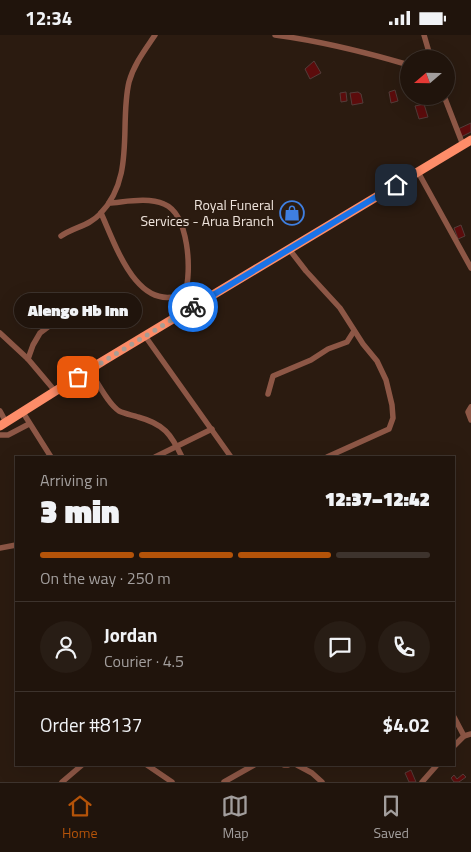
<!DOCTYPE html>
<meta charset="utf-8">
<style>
body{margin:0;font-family:"Titillium Web",sans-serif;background:#281d15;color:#f1f3f6;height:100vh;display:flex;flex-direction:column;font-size:19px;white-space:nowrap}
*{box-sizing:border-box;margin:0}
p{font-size:16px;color:#a29e9d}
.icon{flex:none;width:28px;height:28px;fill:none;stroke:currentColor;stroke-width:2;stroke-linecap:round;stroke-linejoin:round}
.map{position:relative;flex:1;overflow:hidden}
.drawer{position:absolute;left:15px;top:421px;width:440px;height:310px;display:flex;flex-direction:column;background:#20140c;border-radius:0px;box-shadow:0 5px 20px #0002,0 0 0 1px #3d332d}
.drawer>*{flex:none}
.needle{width:32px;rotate:250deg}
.buttons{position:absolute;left:400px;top:15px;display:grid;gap:10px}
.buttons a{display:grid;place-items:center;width:55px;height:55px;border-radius:50%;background:#20140c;box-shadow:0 5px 20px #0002,0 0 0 1px #3d332d;font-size:25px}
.pin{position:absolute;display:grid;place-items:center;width:42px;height:42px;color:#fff;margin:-21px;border-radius:10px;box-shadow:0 2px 8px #0006}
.courier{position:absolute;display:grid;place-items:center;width:50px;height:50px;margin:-25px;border:4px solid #1a73e8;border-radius:50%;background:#fff;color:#222;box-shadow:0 1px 6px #0007}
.bubble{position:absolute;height:35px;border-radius:18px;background:#20140c;box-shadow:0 5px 20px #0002,0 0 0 1px #3d332d;font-size:16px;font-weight:800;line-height:35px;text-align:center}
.headline em{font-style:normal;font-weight:800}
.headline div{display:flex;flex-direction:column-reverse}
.headline{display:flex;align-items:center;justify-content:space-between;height:85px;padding:0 25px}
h1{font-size:32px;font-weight:800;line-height:38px}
.bar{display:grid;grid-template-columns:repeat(4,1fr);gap:8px 5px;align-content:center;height:60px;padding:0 25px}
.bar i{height:6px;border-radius:4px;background:#3d332d}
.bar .current{background:#b45309}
.bar p{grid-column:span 4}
.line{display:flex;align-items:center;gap:12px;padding:0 25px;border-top:1px solid #3d332d}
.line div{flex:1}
.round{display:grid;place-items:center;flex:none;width:52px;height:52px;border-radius:26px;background:#281d15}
.status{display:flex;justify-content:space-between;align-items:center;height:35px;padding:0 25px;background:#20140c;direction:ltr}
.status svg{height:14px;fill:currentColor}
.dock{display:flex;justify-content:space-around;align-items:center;height:70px;border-top:1px solid #3d332d;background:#20140c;font-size:14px;color:#a29e9d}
.dock a{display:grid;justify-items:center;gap:2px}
.dock .current{color:#b45309}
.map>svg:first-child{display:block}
</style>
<div class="status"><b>12:34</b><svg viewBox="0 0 49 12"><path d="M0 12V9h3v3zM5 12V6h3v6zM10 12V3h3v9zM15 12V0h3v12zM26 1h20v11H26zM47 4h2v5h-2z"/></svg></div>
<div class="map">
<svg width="471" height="747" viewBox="0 0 471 747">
<rect width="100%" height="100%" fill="#2b1b10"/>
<g fill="#5c0c0c" stroke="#533d3a">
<polygon points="314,26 321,38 310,44 305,34"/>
<polygon points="395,55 398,66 391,68 389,57"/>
<polygon points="346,57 347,66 341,67 340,58"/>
<polygon points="358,57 361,59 363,68 352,70 350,58"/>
<polygon points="424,69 428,82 419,84 415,71"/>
<polygon points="471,88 471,97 461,102 458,94"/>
<polygon points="461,190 465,201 458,204 454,193"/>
<polygon points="411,735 416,747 409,747 405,738"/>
<polygon points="463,739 466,742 459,747 454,747 451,743 454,740 457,744"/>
</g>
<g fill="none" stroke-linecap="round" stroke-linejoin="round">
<g stroke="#8d5746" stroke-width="5.5">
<path d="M 275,0 C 320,6 365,17 409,30"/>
<polyline points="424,0 431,24"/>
<polyline points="444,61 463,110"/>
<polyline points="418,137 471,233"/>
<path d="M 109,168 C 125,167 148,162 164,169 C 189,179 192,237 185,258"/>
<path d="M 101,178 C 116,211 138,281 185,258 L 197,269"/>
<path d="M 61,201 C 74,192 89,191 100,179 C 136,142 119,89 129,47 C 134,29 145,15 155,0"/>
<polyline points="289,214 306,236 340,273 363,309 377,326 386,345 392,370 393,383 389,394 327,422"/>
<polyline points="0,298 28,324 55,356"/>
<polyline points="145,301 231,422"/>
<polyline points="28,324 33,310 40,298 90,260"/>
<path d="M 89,335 C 98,347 107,368 119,376 C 125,379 132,380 138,382 C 164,389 171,399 182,422"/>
<polyline points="268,359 273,341 311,325 328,314 347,307 354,296"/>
<polyline points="471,372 468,377 471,385"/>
<polyline points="0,376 6,387"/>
<polyline points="22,376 51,422"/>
<polyline points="0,400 8,400 29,389"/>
<polyline points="155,422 212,394"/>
<polyline points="0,513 16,510"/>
<polyline points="454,682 464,701"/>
<polyline points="454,711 464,701 471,699"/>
<polyline points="147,730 172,747"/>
<polyline points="284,730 288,730"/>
<polyline points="297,730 312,738 322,747"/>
<polyline points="62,747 82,730"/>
<polyline points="224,747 254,730"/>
<polyline points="422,747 437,730"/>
</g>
<polyline stroke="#fe8d69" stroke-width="9" points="0,391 103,326 471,105"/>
</g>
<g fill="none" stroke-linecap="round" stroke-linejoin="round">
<polyline stroke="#aa9d94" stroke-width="5" stroke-dasharray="0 9" points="78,342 193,272"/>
<polyline stroke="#1a73e8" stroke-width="6" points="193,272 396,150"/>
</g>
<defs>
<g id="shop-ring" transform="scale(1.25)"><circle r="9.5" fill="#2b1b10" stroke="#3f7fe0" stroke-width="1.5"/><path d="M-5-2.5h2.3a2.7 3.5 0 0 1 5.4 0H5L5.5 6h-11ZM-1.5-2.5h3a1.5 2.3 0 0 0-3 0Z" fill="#3f7fe0"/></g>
</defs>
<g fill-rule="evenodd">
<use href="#shop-ring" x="292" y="178"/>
</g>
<g text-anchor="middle" stroke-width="4" stroke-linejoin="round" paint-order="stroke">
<g font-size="14" fill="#eee3db" stroke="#2b1b10" text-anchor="end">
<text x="274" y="175">Royal Funeral<tspan x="274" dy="16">Services - Arua Branch</tspan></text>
</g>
</g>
</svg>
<div class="buttons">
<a><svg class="needle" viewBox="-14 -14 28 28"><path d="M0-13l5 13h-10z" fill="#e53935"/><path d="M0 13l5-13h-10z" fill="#a29e9d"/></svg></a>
</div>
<div class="pin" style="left:78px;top:342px;background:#ea580c"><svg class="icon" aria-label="bag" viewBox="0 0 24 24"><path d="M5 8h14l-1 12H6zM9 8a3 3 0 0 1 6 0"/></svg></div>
<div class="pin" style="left:396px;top:150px;background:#1f2937"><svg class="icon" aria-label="home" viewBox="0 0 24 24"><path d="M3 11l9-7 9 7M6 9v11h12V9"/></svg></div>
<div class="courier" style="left:193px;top:272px"><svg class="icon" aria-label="bike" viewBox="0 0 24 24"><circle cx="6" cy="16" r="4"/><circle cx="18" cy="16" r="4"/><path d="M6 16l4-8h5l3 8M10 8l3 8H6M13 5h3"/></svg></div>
<div class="bubble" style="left:14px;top:258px;width:128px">Alengo Hb Inn</div>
<section class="drawer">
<div class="headline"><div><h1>3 min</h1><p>Arriving in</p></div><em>12:37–12:42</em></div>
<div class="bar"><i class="current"></i><i class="current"></i><i class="current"></i><i></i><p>On the way · 250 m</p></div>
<div class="line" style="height:90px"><a class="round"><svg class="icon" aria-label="person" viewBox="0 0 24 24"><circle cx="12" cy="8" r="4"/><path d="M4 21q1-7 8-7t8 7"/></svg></a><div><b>Jordan</b><p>Courier · 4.5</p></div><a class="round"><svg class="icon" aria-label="chat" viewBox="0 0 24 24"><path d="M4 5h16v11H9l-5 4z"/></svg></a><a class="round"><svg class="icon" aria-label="phone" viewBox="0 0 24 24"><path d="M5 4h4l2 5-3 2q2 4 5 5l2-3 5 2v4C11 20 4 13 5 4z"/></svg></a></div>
<div class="line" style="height:65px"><div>Order #8137</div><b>$4.02</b></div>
</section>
</div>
<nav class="dock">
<a class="current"><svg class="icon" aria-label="home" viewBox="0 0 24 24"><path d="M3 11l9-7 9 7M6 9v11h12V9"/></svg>Home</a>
<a><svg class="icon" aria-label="map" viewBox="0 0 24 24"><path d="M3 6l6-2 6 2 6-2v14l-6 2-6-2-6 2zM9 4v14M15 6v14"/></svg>Map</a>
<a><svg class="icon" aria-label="saved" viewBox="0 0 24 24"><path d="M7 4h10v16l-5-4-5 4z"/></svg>Saved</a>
</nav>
